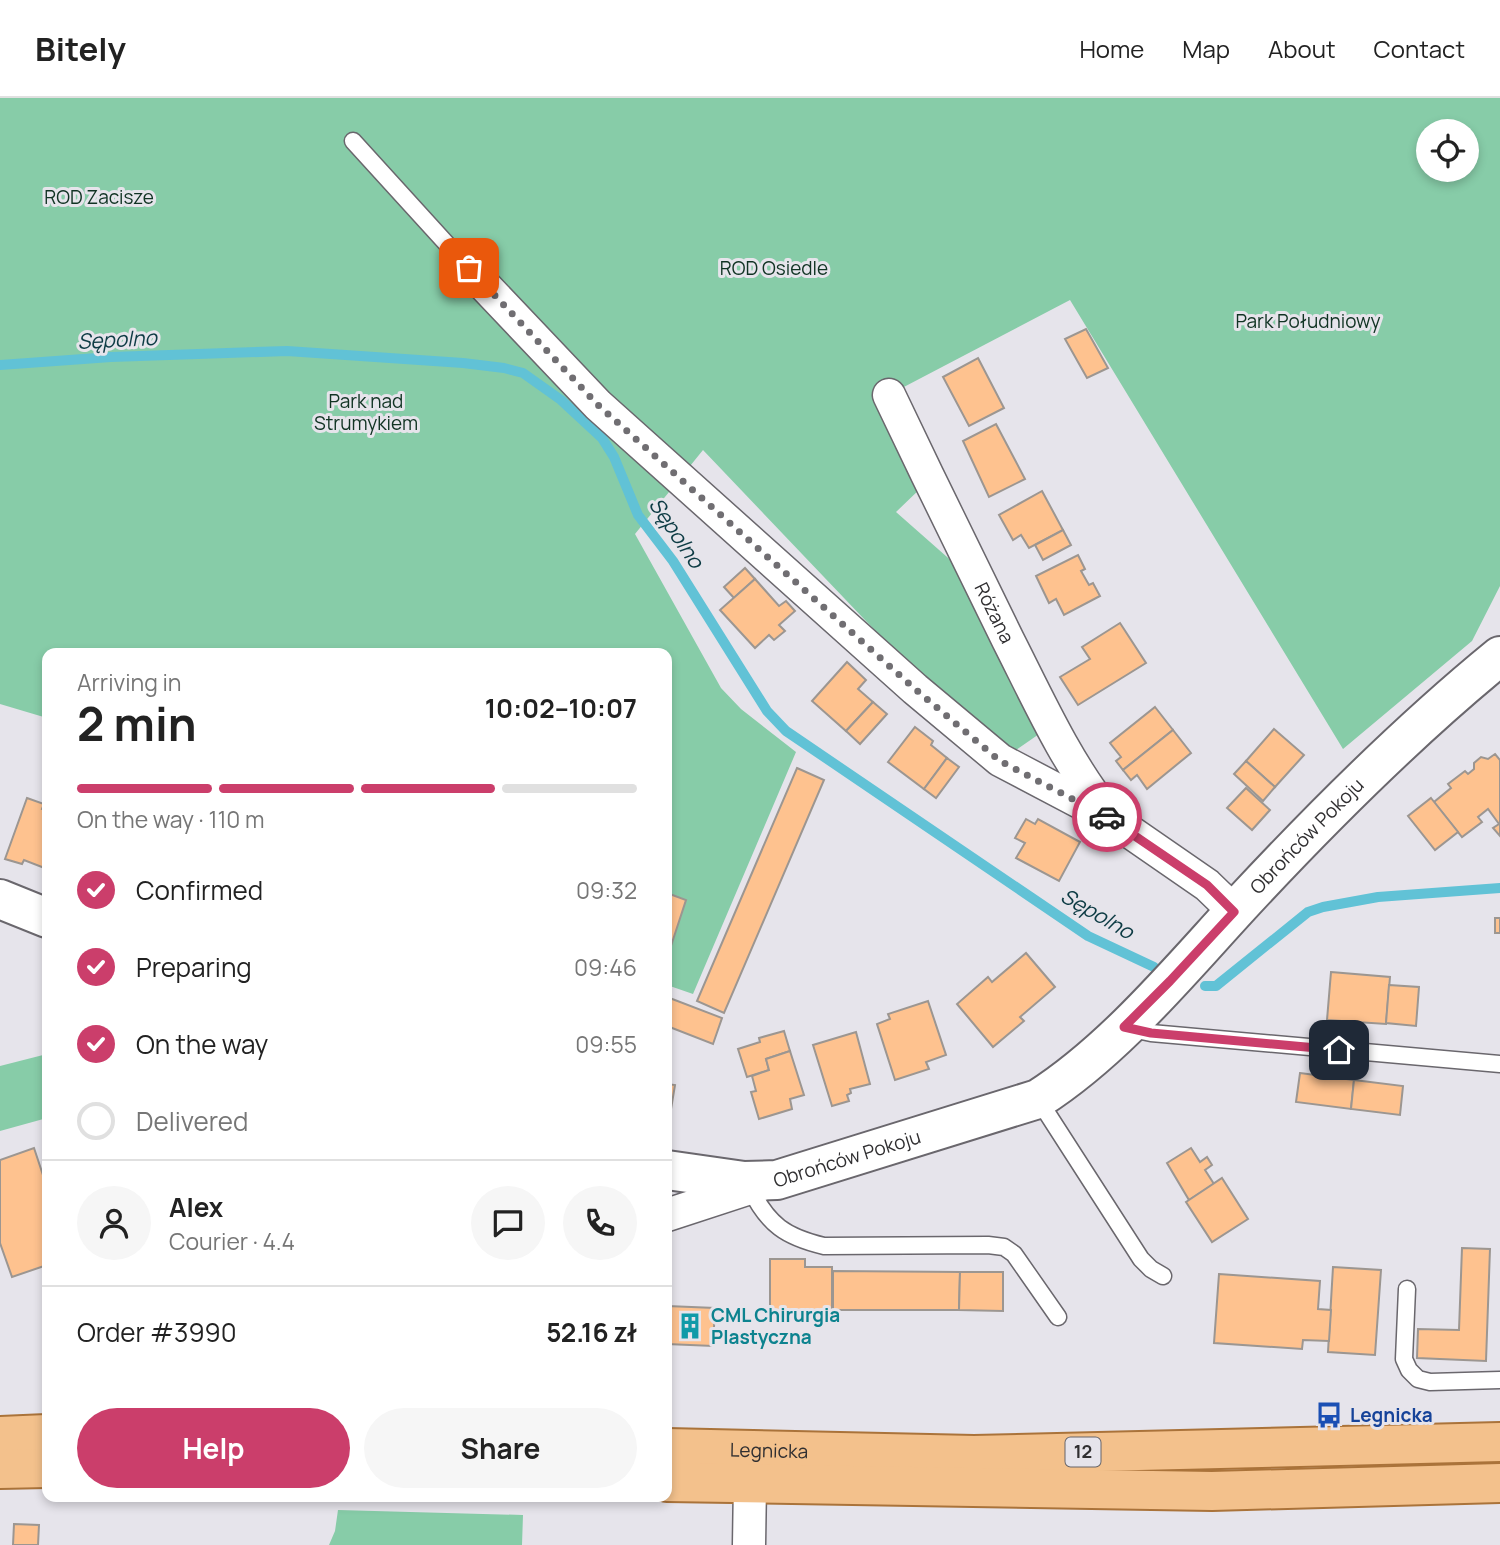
<!DOCTYPE html>
<meta charset="utf-8">
<style>
body{margin:0;font-family:Manrope,sans-serif;background:#f6f6f6;color:#222;height:100vh;display:flex;flex-direction:column;font-size:26px;white-space:nowrap}
*{box-sizing:border-box;margin:0}
p{font-size:23px;color:#767676}
.icon{flex:none;width:38px;height:38px;fill:none;stroke:currentColor;stroke-width:2;stroke-linecap:round;stroke-linejoin:round}
.map{position:relative;flex:1;overflow:hidden}
.details{position:absolute;left:42px;top:550px;width:630px;height:854px;display:flex;flex-direction:column;background:#fff;border-radius:14px;box-shadow:0 4px 10px #0003}
.details>*{flex:none}
.buttons{position:absolute;left:1416px;top:21px;display:grid;gap:14px}
.buttons a{display:grid;place-items:center;width:63px;height:63px;border-radius:50%;background:#fff;box-shadow:0 4px 10px #0003;font-size:35px}
.pin{position:absolute;display:grid;place-items:center;width:60px;height:60px;color:#fff;margin:-30px;border-radius:14px;box-shadow:0 4px 10px #0006}
.courier{position:absolute;display:grid;place-items:center;width:70px;height:70px;margin:-35px;border:5px solid #cb3e6b;border-radius:50%;background:#fff;color:#222;box-shadow:0 2px 9px #0007}
.headline em{font-style:normal;font-weight:700}
.headline div{display:flex;flex-direction:column-reverse}
.headline{display:flex;align-items:center;justify-content:space-between;height:119px;padding:0 35px}
h1{font-size:46px;font-weight:700;line-height:52px}
.bar{display:grid;grid-template-columns:repeat(4,1fr);gap:10px 7px;align-content:center;height:84px;padding:0 35px}
.bar i{height:9px;border-radius:5px;background:#e0e0e0}
.bar .current{background:#cb3e6b}
.bar p{grid-column:span 4}
.line{display:flex;align-items:center;gap:18px;padding:0 35px;border-top:2px solid #e0e0e0}
.line div{flex:1}
.round{display:grid;place-items:center;flex:none;width:74px;height:74px;border-radius:37px;background:#f6f6f6}
ol{padding:0 35px;list-style:none}
li{display:flex;align-items:center;gap:21px;height:77px}
li p{margin-inline-start:auto}
li .icon{padding:7px;border-radius:50%;background:#cb3e6b;color:#fff;stroke-width:4}
li:last-child{color:#767676}
li i{width:38px;height:38px;border:4px solid #e0e0e0;border-radius:50%}
.button{display:flex;gap:14px;margin-top:auto;padding:14px 35px}
.button a{flex:1;height:80px;border-radius:42px;background:#cb3e6b;color:#fff;font-size:28px;font-weight:700;line-height:80px;text-align:center}
.button a+a{background:#f6f6f6;color:#222}
header{display:flex;align-items:center;gap:42px;box-sizing:border-box;height:98px;padding:0 35px;background:#fff;border-bottom:2px solid #e0e0e0}
header strong{font-size:33px}
nav{display:flex;gap:38px;margin-inline-start:auto;font-size:24px}
.map>svg:first-child{display:block}
</style>
<header>
<strong>Bitely</strong>
<nav><a>Home</a><a>Map</a><a>About</a><a>Contact</a></nav>
</header>
<div class="map">
<svg width="1500" height="1447" viewBox="0 0 1500 1447">
<rect width="100%" height="100%" fill="#e6e4eb"/>
<g fill="#87cca8" fill-rule="evenodd">
<path d="M 0,0 L 1500,0 L 1500,488 L 1472,543 L 1343,651 L 1070,202 L 879,302 L 922,389 L 896,414 L 955,466 L 1042,634 L 1010,656 L 905,564 L 703,352 L 635,436 L 721,590 L 741,611 L 796,654 L 693,896 L 667,887 L 667,555 L 47,555 L 47,620 L 0,606 ZM 1428,33 L 1466,33 L 1466,72 L 1428,72 Z"/>
<polygon points="47,956 47,1020 0,1033 0,968"/>
<polygon points="338,1412 523,1417 522,1447 329,1447 335,1433"/>
</g>
<g fill="none" stroke-linecap="round" stroke-linejoin="round">
<g stroke="#61c2d6" stroke-width="10">
<polyline points="0,267 111,259 287,253 463,265 504,270 523,275 561,302 602,340 614,359 638,417 673,463 767,613 786,633 1088,838 1154,869"/>
<polyline points="1205,888 1216,888 1308,814 1323,809 1378,799 1500,790"/>
</g>
</g>
<g fill="#fec28f" stroke="#9c9691" stroke-width="2">
<polygon points="1086,231 1108,270 1087,280 1065,241"/>
<polygon points="978,260 1004,310 969,328 943,279"/>
<polygon points="996,326 1025,381 989,399 963,343"/>
<polygon points="1042,393 1063,432 1029,450 1021,437 1013,442 999,417"/>
<polygon points="1063,432 1071,447 1043,462 1035,447"/>
<polygon points="1078,457 1085,471 1081,473 1089,487 1093,485 1100,498 1064,517 1056,501 1049,505 1036,478"/>
<polygon points="745,470 755,481 734,500 724,489"/>
<polygon points="755,481 779,508 786,503 795,513 779,527 785,533 774,542 769,537 755,550 720,512"/>
<polygon points="1120,525 1146,565 1078,607 1060,579 1090,561 1082,549"/>
<polygon points="847,564 866,582 858,591 873,604 846,633 812,603"/>
<polygon points="873,604 887,616 860,646 846,633"/>
<polygon points="1155,609 1173,632 1123,672 1116,663 1121,659 1110,645"/>
<polygon points="915,629 933,643 931,647 947,660 924,691 888,664"/>
<polygon points="1274,631 1304,657 1275,689 1246,663"/>
<polygon points="1173,632 1191,655 1147,691 1137,677 1131,682 1123,672"/>
<polygon points="1495,656 1500,662 1500,738 1493,730 1499,726 1488,711 1478,719 1482,724 1462,739 1434,704 1451,690 1448,686 1465,673 1468,676 1474,671 1474,665 1481,659 1488,661"/>
<polygon points="947,660 959,669 936,700 924,691"/>
<polygon points="1246,663 1275,689 1263,703 1234,676"/>
<polygon points="797,670 824,682 724,915 697,903"/>
<polygon points="1246,690 1270,712 1252,732 1227,710"/>
<polygon points="27,700 44,706 42,711 47,713 47,771 24,762 22,766 5,761"/>
<polygon points="1431,700 1458,734 1435,752 1408,718"/>
<polygon points="1026,721 1035,726 1038,721 1080,744 1059,783 1016,760 1025,745 1015,740"/>
<polygon points="667,795 686,802 668,857 667,856"/>
<rect x="1495" y="820" width="5" height="15"/>
<polygon points="1026,855 1055,889 1020,919 1024,923 993,949 957,906 988,879 992,884"/>
<polygon points="1331,874 1390,879 1386,926 1327,922"/>
<polygon points="1389,887 1419,889 1416,928 1386,925"/>
<polygon points="667,899 722,920 713,946 667,928"/>
<polygon points="928,903 946,957 926,964 929,971 895,982 877,926 890,921 888,916"/>
<polygon points="784,933 790,953 766,961 769,972 747,979 738,951 760,944 759,940"/>
<polygon points="856,934 870,986 850,991 851,995 847,997 849,1003 832,1008 813,947"/>
<polygon points="790,953 804,997 790,1001 792,1011 759,1021 751,994 756,993 752,978 769,972 766,961"/>
<polygon points="1300,975 1354,982 1351,1011 1296,1004"/>
<polygon points="1354,982 1403,988 1400,1017 1351,1011"/>
<polygon points="667,986 675,987 668,1029 667,1029"/>
<polygon points="34,1050 43,1077 47,1075 47,1167 12,1179 0,1145 0,1062"/>
<polygon points="1191,1050 1200,1064 1207,1059 1212,1067 1205,1072 1214,1086 1189,1102 1167,1065"/>
<polygon points="1222,1080 1248,1121 1212,1144 1186,1104"/>
<polygon points="1462,1150 1490,1151 1486,1263 1417,1260 1418,1231 1459,1232"/>
<polygon points="770,1161 805,1161 805,1169 832,1169 832,1215 770,1215"/>
<polygon points="1333,1169 1381,1172 1375,1257 1328,1254"/>
<polygon points="833,1173 960,1174 959,1212 833,1212"/>
<polygon points="960,1174 1003,1174 1003,1213 959,1212"/>
<polygon points="1219,1176 1320,1183 1318,1211 1331,1212 1329,1243 1303,1242 1302,1251 1214,1245"/>
<polygon points="667,1208 715,1210 713,1248 667,1246"/>
<polygon points="14,1426 39,1427 38,1447 13,1447"/>
</g>
<g fill="none" stroke-linecap="round" stroke-linejoin="round">
<g stroke="#6a676d" stroke-width="19">
<g id="lane">
<polyline points="353,43 485,188"/>
<polyline points="1127,930 1151,935 1500,966"/>
<polyline points="1038,1001 1141,1161 1151,1171 1163,1178"/>
<path d="M 750,1090 C 768,1127 786,1139 824,1148 L 988,1147 L 1004,1149 L 1014,1156 L 1058,1219"/>
<polyline points="1407,1191 1404,1261 1409,1272 1418,1281 1430,1284 1500,1282"/>
</g>
</g>
<g stroke="#6a676d" stroke-width="35">
<g id="street">
<polyline points="485,188 598,307 915,591 1000,662 1095,712 1126,731 1207,787 1235,814"/>
<path id="s1" d="M 889,297 C 928,379 968,461 1008,542 C 1038,601 1065,662 1106,714"/>
<polyline points="667,1117 762,1086"/>
<polyline points="749,1447 750,1385"/>
</g>
</g>
<g stroke="#6a676d" stroke-width="42">
<g id="secondary">
<polyline points="0,801 47,820"/>
<path id="s2" d="M 667,1072 L 744,1083 L 777,1082 L 1038,1001 C 1115,952 1182,870 1244,803 C 1325,716 1408,633 1500,558"/>
</g>
</g>
<g stroke="#aa733a" stroke-width="42">
<g id="primary">
<polyline points="0,1338 47,1336"/>
<path id="s3" d="M 667,1350 L 974,1357 L 1500,1344"/>
<polyline points="0,1371 47,1370"/>
<polyline points="667,1384 1212,1393 1500,1385"/>
</g>
</g>
<use href="#lane" stroke="#fff" stroke-width="16"/>
<use href="#street" stroke="#fff" stroke-width="32"/>
<use href="#secondary" stroke="#fff" stroke-width="38"/>
<use href="#primary" stroke="#f3c18c" stroke-width="38"/>
</g>
<g fill="none" stroke-linecap="round" stroke-linejoin="round">
<polyline stroke="#706e72" stroke-width="7" stroke-dasharray="0 12.6" points="469,170 598,307 915,591 1000,663 1107,719"/>
<polyline stroke="#cb3e6b" stroke-width="9" points="1107,719 1207,787 1234,814 1170,883 1124,929 1151,935 1339,952"/>
</g>
<defs>
<g id="building-bare" transform="scale(2.1)"><path d="M-4-6H4V6H1V3H-1V6H-4ZM-2.5-4.3h1.7v1.8h-1.7ZM.8-4.3h1.7v1.8H.8ZM-2.5-1h1.7V.8h-1.7ZM.8-1h1.7V.8H.8Z" fill="#0f9aa8" stroke="#e6e4eb" stroke-width="2.5" paint-order="stroke"/></g>
<g id="bus-bare" transform="scale(2.1)"><path d="M-5-6H5V4H4V6H2V4H-2V6H-4V4H-5ZM-3.5-4V0h7V-4ZM-3.5 1.2v1.5H-2V1.2ZM2 1.2v1.5H3.5V1.2Z" fill="#1a4fb4" stroke="#e6e4eb" stroke-width="2.5" paint-order="stroke"/></g>
</defs>
<g fill-rule="evenodd">
<use href="#building-bare" x="690" y="1228"/>
<use href="#bus-bare" x="1329" y="1317"/>
</g>
<g text-anchor="middle" stroke-width="6" stroke-linejoin="round" paint-order="stroke">
<rect fill="#e6e4eb" stroke="#676569" stroke-width="2" x="1065.5" y="1339.5" width="35" height="29" rx="5"/>
<g font-size="18" font-weight="bold" fill="#302f31">
<text x="1083" y="1360">12</text>
</g>
<g font-size="19" fill="#103323" stroke="#e6e4eb">
<text x="99" y="106">ROD Zacisze</text>
<text x="774" y="177">ROD Osiedle</text>
<text x="1308" y="230">Park Południowy</text>
<text x="366" y="310">Park nad<tspan x="366" dy="22">Strumykiem</tspan></text>
</g>
<g font-size="19" fill="#302f31" stroke="#e6e4eb">
<text dy="7" stroke="none"><textPath href="#s1" startOffset="242">Różana</textPath></text>
<text dy="7" stroke="none"><textPath href="#s2" startOffset="761">Obrońców Pokoju</textPath></text>
<text dy="7" stroke="none"><textPath href="#s2" startOffset="184">Obrońców Pokoju</textPath></text>
<text dy="7" stroke="none"><textPath href="#s3" startOffset="102">Legnicka</textPath></text>
</g>
<g font-size="19" font-weight="bold" fill="#0d838f" stroke="#e6e4eb" text-anchor="start">
<text x="711" y="1224">CML Chirurgia<tspan x="711" dy="22">Plastyczna</tspan></text>
</g>
<g font-size="19" font-weight="bold" fill="#164399" stroke="#e6e4eb" text-anchor="start">
<text x="1350" y="1324">Legnicka</text>
</g>
<g font-size="21" font-style="italic" fill="#0d3b44" stroke="#e6e4eb">
<text transform="translate(117 242) rotate(-3)" y="7">Sępolno</text>
<text transform="translate(676 435) rotate(56)" y="7">Sępolno</text>
<text transform="translate(1097 816) rotate(30)" y="7">Sępolno</text>
</g>
</g>
</svg>
<div class="buttons">
<a><svg class="icon" aria-label="locate" viewBox="0 0 24 24"><circle cx="12" cy="12" r="6"/><path d="M12 2v4M12 18v4M2 12h4M18 12h4"/></svg></a>
</div>
<div class="pin" style="left:469px;top:170px;background:#ea580c"><svg class="icon" aria-label="bag" viewBox="0 0 24 24"><path d="M5 8h14l-1 12H6zM9 8a3 3 0 0 1 6 0"/></svg></div>
<div class="pin" style="left:1339px;top:952px;background:#1f2937"><svg class="icon" aria-label="home" viewBox="0 0 24 24"><path d="M3 11l9-7 9 7M6 9v11h12V9"/></svg></div>
<div class="courier" style="left:1107px;top:719px"><svg class="icon" aria-label="car" viewBox="0 0 24 24"><path d="M5 17H2v-5l4-1 3-4h7l3 4 3 1v5h-3M9 17h6M6 11h13"/><circle cx="7" cy="17" r="2"/><circle cx="17" cy="17" r="2"/></svg></div>
<section class="details">
<div class="headline"><div><h1>2 min</h1><p>Arriving in</p></div><em>10:02–10:07</em></div>
<div class="bar"><i class="current"></i><i class="current"></i><i class="current"></i><i></i><p>On the way · 110 m</p></div>
<ol>
<li><svg class="icon" aria-label="check" viewBox="0 0 24 24"><path d="M5 12l5 5 9-10"/></svg>Confirmed<p>09:32</p></li>
<li><svg class="icon" aria-label="check" viewBox="0 0 24 24"><path d="M5 12l5 5 9-10"/></svg>Preparing<p>09:46</p></li>
<li><svg class="icon" aria-label="check" viewBox="0 0 24 24"><path d="M5 12l5 5 9-10"/></svg>On the way<p>09:55</p></li>
<li><i></i>Delivered</li>
</ol>
<div class="line" style="height:126px"><a class="round"><svg class="icon" aria-label="person" viewBox="0 0 24 24"><circle cx="12" cy="8" r="4"/><path d="M4 21q1-7 8-7t8 7"/></svg></a><div><b>Alex</b><p>Courier · 4.4</p></div><a class="round"><svg class="icon" aria-label="chat" viewBox="0 0 24 24"><path d="M4 5h16v11H9l-5 4z"/></svg></a><a class="round"><svg class="icon" aria-label="phone" viewBox="0 0 24 24"><path d="M5 4h4l2 5-3 2q2 4 5 5l2-3 5 2v4C11 20 4 13 5 4z"/></svg></a></div>
<div class="line" style="height:91px"><div>Order #3990</div><b>52.16 zł</b></div>
<div class="button"><a>Help</a><a>Share</a></div>
</section>
</div>
